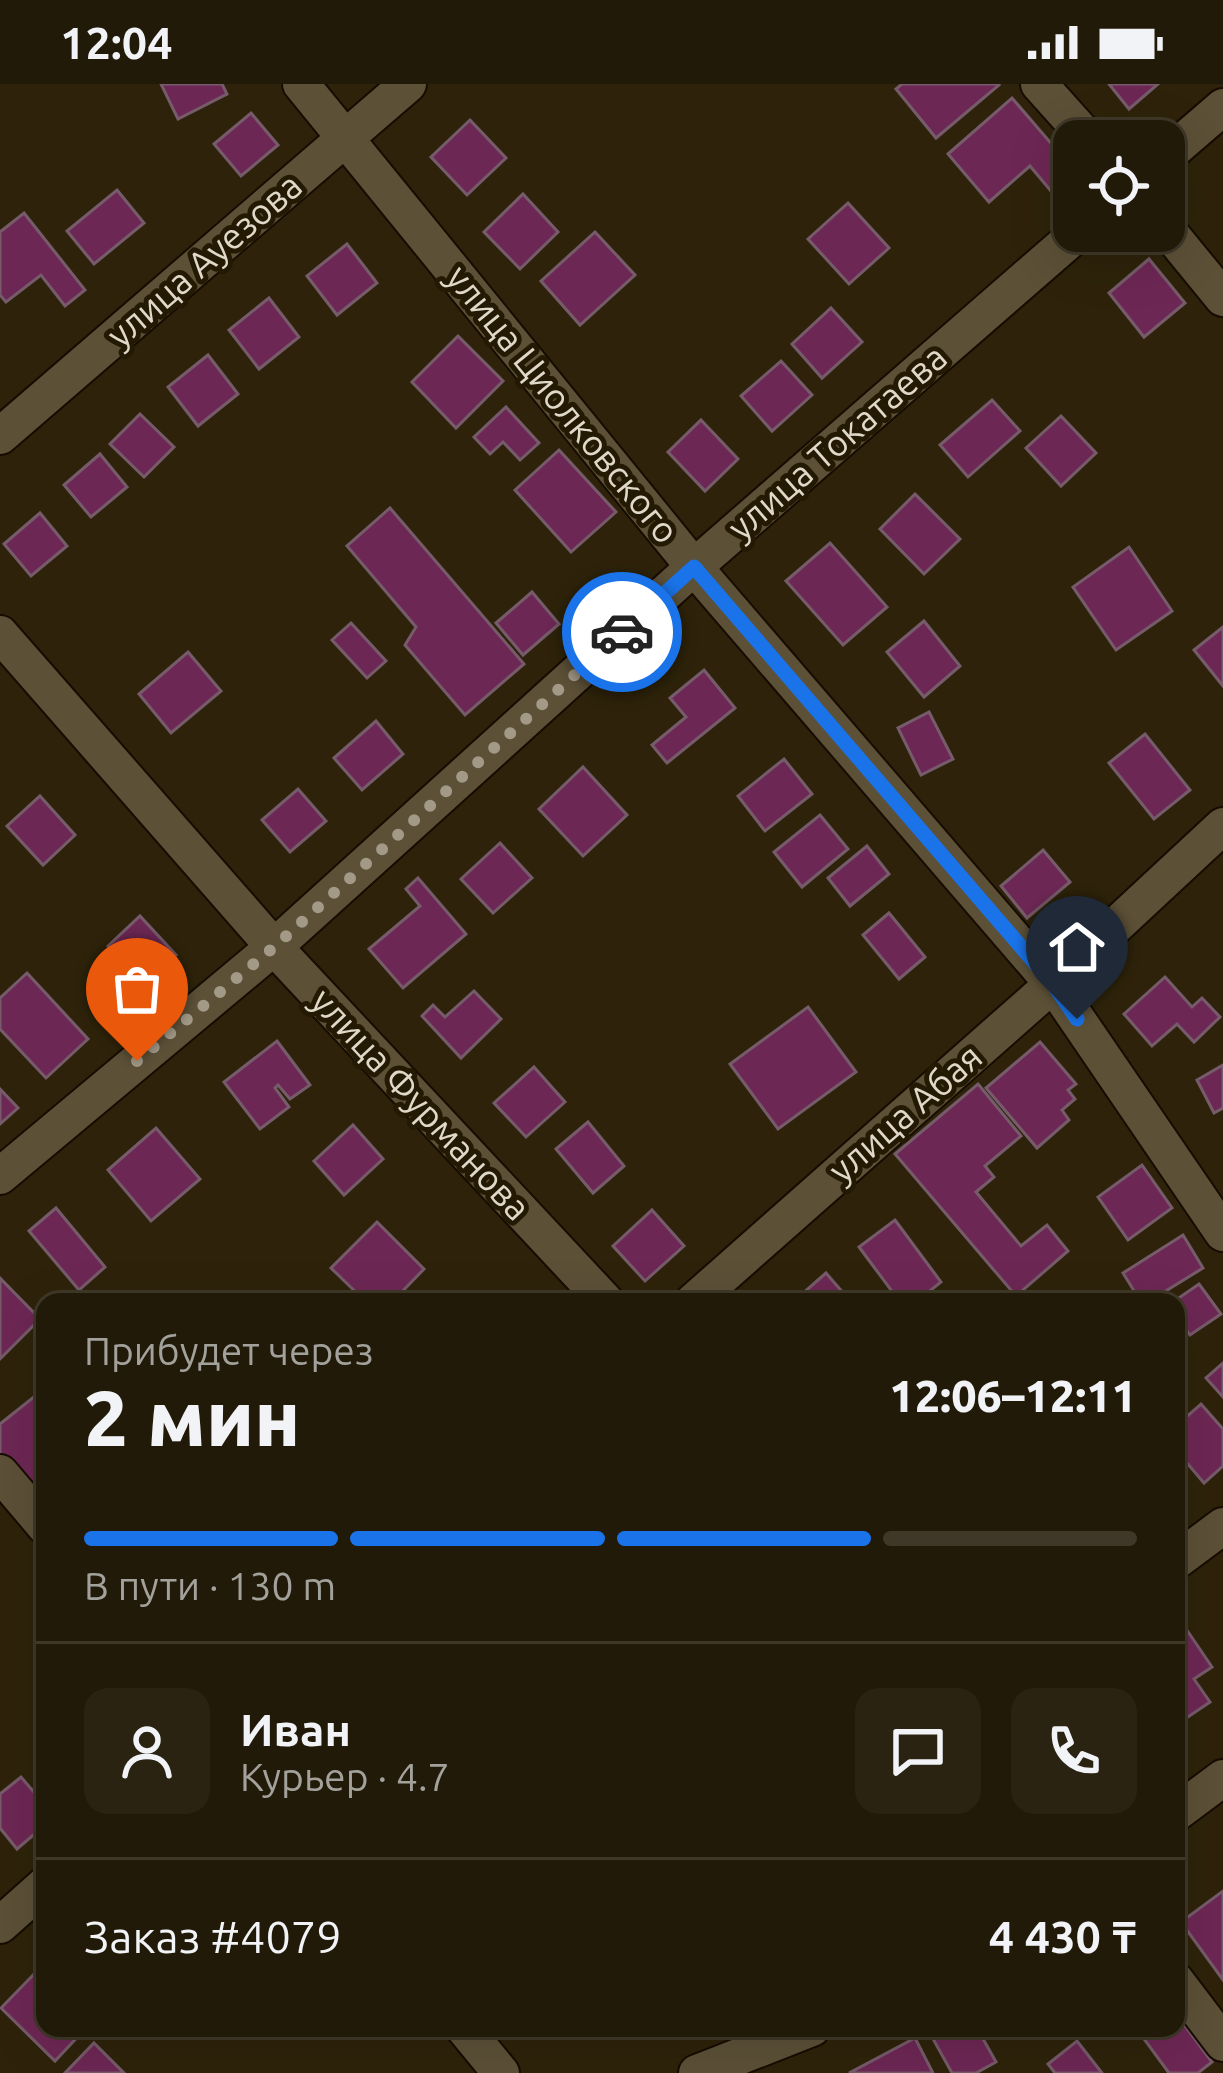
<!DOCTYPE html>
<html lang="ru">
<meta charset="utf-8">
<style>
body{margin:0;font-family:Ubuntu,sans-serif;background:#2a2312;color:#f1f3f6;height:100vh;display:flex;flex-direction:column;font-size:45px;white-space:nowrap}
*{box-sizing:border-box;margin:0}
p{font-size:39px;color:#a2a19c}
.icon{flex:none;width:66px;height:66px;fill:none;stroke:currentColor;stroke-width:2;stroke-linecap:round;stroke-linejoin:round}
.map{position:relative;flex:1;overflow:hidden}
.details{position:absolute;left:36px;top:1209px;width:1149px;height:744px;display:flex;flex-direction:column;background:#221a08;border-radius:24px;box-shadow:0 12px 48px #0002,0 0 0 3px #3f3829}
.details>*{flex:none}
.tools{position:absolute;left:1053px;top:36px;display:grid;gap:24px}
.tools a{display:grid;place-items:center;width:132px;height:132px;border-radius:24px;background:#221a08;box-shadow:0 12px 48px #0002,0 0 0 3px #3f3829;font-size:60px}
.pin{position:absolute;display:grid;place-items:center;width:102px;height:102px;color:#fff;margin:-123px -51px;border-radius:50% 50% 50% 0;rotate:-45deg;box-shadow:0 0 12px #0007}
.pin .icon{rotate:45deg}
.courier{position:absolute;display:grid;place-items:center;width:120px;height:120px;margin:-60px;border:9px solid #1a73e8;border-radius:50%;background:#fff;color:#222;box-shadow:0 3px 15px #0007}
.head em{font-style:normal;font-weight:800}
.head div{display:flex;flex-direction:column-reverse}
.head{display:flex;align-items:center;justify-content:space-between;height:204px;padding:0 48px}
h1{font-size:78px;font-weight:800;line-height:90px}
.bar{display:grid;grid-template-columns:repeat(4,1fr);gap:18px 12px;align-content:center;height:144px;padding:0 48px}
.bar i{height:15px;border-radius:9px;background:#3f3829}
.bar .on{background:#1a73e8}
.bar p{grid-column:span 4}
.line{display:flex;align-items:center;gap:30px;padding:0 48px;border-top:3px solid #3f3829}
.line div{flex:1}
.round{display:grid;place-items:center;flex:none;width:126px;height:126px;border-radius:24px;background:#2a2312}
.status{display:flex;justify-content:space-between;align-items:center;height:84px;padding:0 60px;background:#221a08;direction:ltr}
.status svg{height:33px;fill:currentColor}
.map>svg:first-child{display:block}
</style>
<div class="status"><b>12:04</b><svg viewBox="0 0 49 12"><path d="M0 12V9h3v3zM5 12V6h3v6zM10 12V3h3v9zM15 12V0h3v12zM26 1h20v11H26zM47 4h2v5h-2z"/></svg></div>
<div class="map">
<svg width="1223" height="1989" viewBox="0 0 1223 1989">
<rect width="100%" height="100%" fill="#2e230a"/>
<g fill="#6d2754" stroke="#765b6a" stroke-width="3">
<polygon points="161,0 222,0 227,10 178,35"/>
<polygon points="902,0 998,0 999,1 936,54 896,5"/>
<polygon points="1109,0 1158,0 1129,25"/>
<polygon points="1012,14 1074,86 1074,97 1056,113 1030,82 989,118 948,70"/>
<polygon points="251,29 278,61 241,92 214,60"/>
<polygon points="470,36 506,74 467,111 431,73"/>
<polygon points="117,106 144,139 94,180 67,147"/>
<polygon points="523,110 558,148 520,185 484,148"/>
<polygon points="848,119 889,164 849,200 808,155"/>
<polygon points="24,129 85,206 65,222 41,191 6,218 0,211 0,148"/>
<polygon points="595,148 635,191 580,241 541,197"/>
<polygon points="347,160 377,199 337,231 307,192"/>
<polygon points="1149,175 1185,219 1144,253 1109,209"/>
<polygon points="269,214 299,253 259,285 229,246"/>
<polygon points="831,224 862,258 822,294 792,260"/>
<polygon points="458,252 503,297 456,344 412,298"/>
<polygon points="208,271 238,310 198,342 168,303"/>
<polygon points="781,277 812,311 772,347 741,312"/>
<polygon points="992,316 1020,347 968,393 940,361"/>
<polygon points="506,323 539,359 520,376 503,358 490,370 474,353"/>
<polygon points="140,330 174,363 144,393 110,360"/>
<polygon points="1061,332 1096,369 1061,402 1026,364"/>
<polygon points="701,336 738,375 705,407 668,368"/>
<polygon points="559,366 616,428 571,468 515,406"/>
<polygon points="100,370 127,403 91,433 64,401"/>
<polygon points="915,410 960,455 924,490 880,445"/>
<polygon points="390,424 524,580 465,631 405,561 416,543 347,462"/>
<polygon points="40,429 67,462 31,492 4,460"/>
<polygon points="830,459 887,523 843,561 786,497"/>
<polygon points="1129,463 1172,527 1116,566 1073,503"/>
<polygon points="532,508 559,540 523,571 496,539"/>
<polygon points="924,537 960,582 924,613 887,568"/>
<polygon points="351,539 386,577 367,594 332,556"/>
<polygon points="1223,543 1223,602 1194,566"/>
<polygon points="188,568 221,607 171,649 139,610"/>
<polygon points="704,586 735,624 667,679 652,661 686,633 670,614"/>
<polygon points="929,628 953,675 921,691 898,644"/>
<polygon points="376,637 403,670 362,706 334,674"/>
<polygon points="1145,650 1190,706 1154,735 1109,679"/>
<polygon points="784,675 812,710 765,747 738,712"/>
<polygon points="583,683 627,731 583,772 539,725"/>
<polygon points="298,705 326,737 290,768 262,736"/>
<polygon points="40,712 75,751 43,781 7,742"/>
<polygon points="820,731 848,765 802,803 774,768"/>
<polygon points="500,759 532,794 493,829 461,795"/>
<polygon points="867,762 889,790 850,822 828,794"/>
<polygon points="1043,766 1070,798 1027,834 1001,802"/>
<polygon points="418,794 466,850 403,904 369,865 420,822 406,805"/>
<polygon points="889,829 925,873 899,895 863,851"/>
<polygon points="140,832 176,871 143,901 108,862"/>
<polygon points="27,889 88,955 46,994 0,945 0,914"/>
<polygon points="1165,893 1192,923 1202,914 1220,933 1194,958 1177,940 1152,962 1124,930"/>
<polygon points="474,907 501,935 461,974 422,932 433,921 445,933"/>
<polygon points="808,923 856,988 778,1045 730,980"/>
<polygon points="277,957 310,1001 290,1015 278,1001 275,1004 289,1023 260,1045 224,998"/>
<polygon points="1040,958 1076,1000 1068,1006 1075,1015 1062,1026 1069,1036 1037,1064 986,1004"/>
<polygon points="1223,981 1223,1024 1214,1029 1197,996"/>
<polygon points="534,983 565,1018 526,1053 494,1019"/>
<polygon points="978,1000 1021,1052 985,1082 994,1093 976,1108 1021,1162 1047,1141 1068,1167 1016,1212 895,1070"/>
<polygon points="0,1005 18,1024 0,1040"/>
<polygon points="588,1038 624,1082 593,1109 556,1065"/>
<polygon points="353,1041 383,1075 344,1111 314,1077"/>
<polygon points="156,1044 200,1095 151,1137 108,1086"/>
<polygon points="1142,1081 1172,1124 1128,1156 1098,1113"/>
<polygon points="56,1124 105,1183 79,1206 29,1147"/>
<polygon points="652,1126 684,1162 645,1197 613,1162"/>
<polygon points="895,1136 941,1198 916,1218 900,1218 859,1163"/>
<polygon points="377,1138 424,1185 392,1218 366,1218 331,1184"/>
<polygon points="1183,1151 1203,1184 1148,1218 1141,1218 1123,1189"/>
<polygon points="826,1189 851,1218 793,1218"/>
<polygon points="0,1194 40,1235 0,1275"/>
<polygon points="1199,1200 1221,1230 1190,1251 1176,1231 1176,1218 1173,1218"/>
<polygon points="1223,1279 1223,1313 1206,1294"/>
<polygon points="45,1304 45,1418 0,1373 0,1340"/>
<polygon points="1201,1320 1223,1345 1223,1382 1204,1399 1176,1366 1176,1342"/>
<polygon points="1176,1530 1212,1583 1194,1595 1210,1618 1176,1641"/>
<polygon points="21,1693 45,1721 45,1741 17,1765 0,1744 0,1710"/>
<polygon points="1223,1807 1223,1896 1181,1838"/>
<polygon points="36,1888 45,1896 45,1944 86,1944 55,1977 1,1924"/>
<polygon points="1177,1931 1212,1978 1198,1989 1169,1989 1136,1944 1176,1944"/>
<polygon points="927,1944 977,1944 996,1978 976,1989 952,1989"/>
<polygon points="915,1954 933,1989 849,1989"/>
<polygon points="1077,1957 1102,1989 1055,1989 1048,1980"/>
<polygon points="94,1959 124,1989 65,1989"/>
</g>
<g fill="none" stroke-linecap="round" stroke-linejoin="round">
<g stroke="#160c00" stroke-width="40">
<g id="street">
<polyline points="301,0 694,483 1053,900 1223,1149"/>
<polyline points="1039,0 1090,57"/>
<polyline points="1164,74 1223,23"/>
<polyline points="1164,142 1223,214"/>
<polyline points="0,352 408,0"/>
<polyline points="0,550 274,863 606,1218"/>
<polyline points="0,1092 274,863 694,483 1080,147"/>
<polyline points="0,1389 45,1442"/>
<polyline points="1176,1477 1223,1442"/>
<polyline points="1176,1729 1223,1694"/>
<polyline points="1176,1897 1223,1959"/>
<polyline points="464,1944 501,1989"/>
<polyline points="697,1989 812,1944"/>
</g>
</g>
<g stroke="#160c00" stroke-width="40">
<g id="secondary">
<polyline points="693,1218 1053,900 1223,742"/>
<polyline points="0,1841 45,1801"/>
</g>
</g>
<use href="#street" stroke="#5c5037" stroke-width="36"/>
<use href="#secondary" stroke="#5c5037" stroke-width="36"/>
</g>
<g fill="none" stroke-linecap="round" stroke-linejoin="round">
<polyline stroke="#a29987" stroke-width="12" stroke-dasharray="0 21.6" points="137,977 274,863 622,548"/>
<polyline stroke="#1a73e8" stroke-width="15" points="622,548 694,483 1053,900 1077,935"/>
</g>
<g text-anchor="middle" stroke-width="10" stroke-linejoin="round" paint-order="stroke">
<g font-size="36" fill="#e0d9ca" stroke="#241902">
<text transform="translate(204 176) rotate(-41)" y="13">улица Ауезова</text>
<text transform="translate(563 320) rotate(51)" y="13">улица Циолковского</text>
<text transform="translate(837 358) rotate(-41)" y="13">улица Токатаева</text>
<text transform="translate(421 1020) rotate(47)" y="13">улица Фурманова</text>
<text transform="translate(905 1029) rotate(-41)" y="13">улица Абая</text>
</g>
</g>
</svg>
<div class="tools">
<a><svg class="icon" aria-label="locate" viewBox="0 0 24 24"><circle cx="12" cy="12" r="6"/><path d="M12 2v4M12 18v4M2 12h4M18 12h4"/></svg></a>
</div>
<div class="pin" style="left:137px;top:977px;background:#ea580c"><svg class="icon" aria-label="bag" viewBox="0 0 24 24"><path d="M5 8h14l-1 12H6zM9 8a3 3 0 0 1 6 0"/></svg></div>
<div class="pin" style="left:1077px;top:935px;background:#1f2937"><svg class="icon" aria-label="home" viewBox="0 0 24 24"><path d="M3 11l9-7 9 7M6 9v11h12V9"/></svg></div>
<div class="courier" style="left:622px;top:548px"><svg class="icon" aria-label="car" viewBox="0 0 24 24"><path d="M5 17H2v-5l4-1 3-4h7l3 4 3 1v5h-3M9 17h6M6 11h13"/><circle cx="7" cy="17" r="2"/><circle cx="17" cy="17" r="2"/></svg></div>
<section class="details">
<div class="head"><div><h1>2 мин</h1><p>Прибудет через</p></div><em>12:06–12:11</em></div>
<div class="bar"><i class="on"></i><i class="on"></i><i class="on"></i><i></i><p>В пути · 130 m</p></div>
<div class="line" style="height:216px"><a class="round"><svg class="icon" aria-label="person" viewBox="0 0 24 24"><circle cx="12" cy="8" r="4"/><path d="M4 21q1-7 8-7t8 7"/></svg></a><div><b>Иван</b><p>Курьер · 4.7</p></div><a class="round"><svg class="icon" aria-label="chat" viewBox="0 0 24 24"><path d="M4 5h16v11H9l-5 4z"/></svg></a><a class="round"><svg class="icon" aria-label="phone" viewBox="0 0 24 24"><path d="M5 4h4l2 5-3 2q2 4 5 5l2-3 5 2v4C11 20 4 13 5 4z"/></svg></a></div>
<div class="line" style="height:156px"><div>Заказ #4079</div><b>4 430 ₸</b></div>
</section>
</div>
